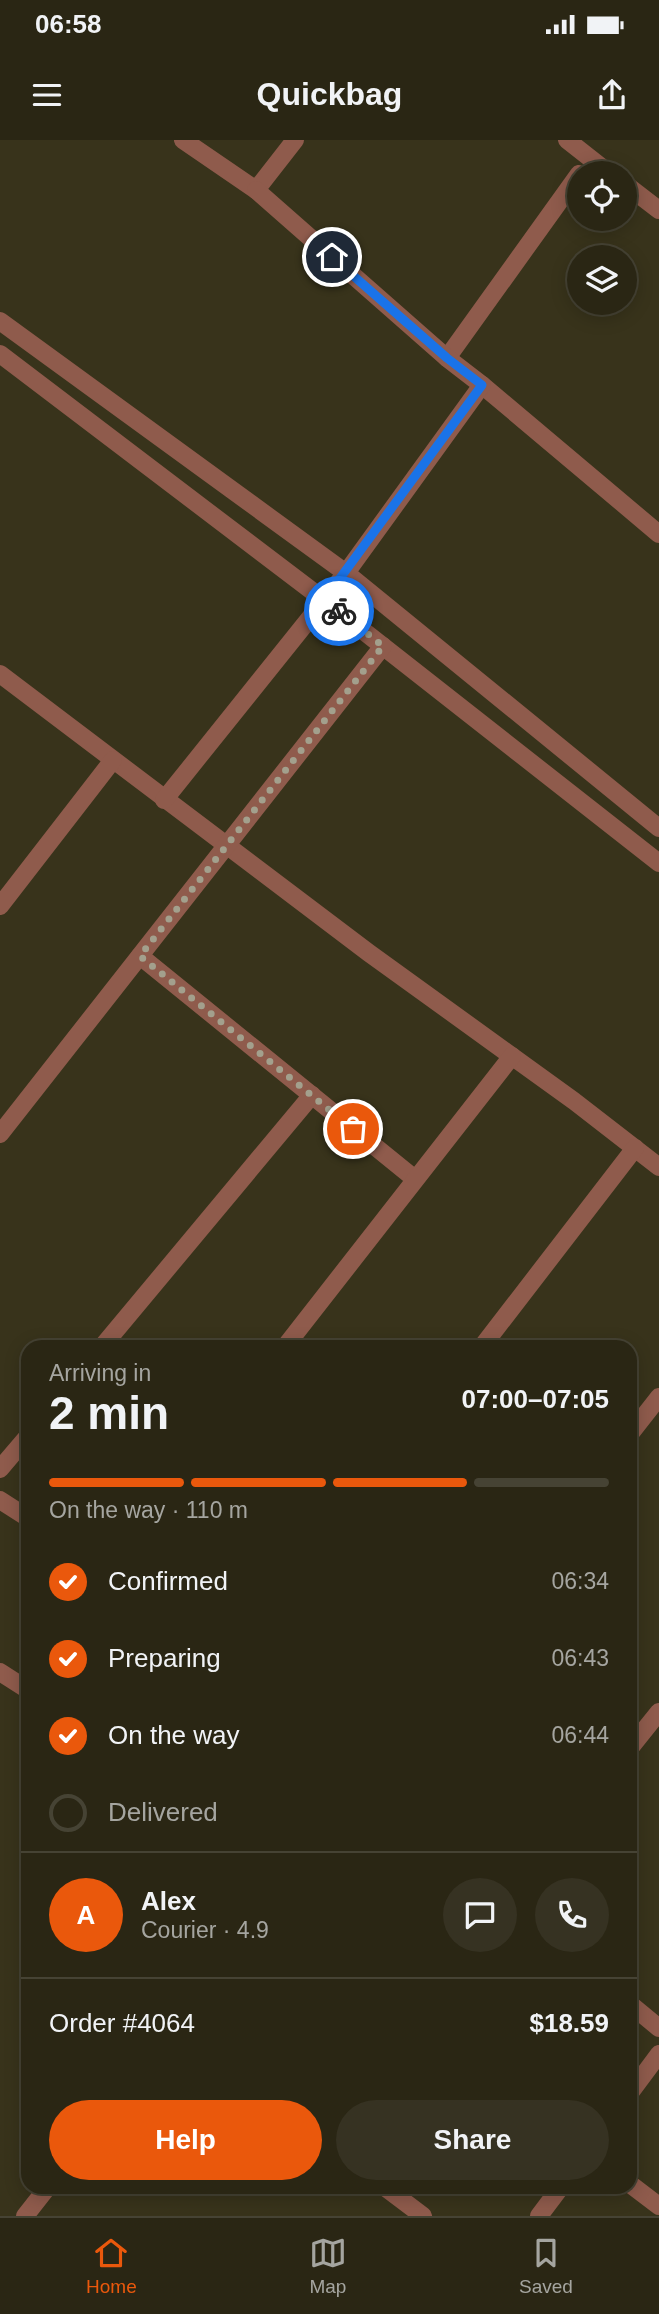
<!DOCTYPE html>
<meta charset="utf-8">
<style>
body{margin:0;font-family:Arial,sans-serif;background:#363222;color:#f1f3f6;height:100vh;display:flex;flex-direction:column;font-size:26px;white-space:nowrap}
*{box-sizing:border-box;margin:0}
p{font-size:23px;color:#a5a5a0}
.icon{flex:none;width:38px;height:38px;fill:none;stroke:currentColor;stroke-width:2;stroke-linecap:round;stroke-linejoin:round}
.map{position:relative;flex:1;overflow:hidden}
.details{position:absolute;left:21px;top:1200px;width:616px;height:854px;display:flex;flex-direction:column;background:#2a2614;border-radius:21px;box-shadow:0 4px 18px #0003,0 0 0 2px #464334}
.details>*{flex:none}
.fabs{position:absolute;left:567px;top:21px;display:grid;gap:14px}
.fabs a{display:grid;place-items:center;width:70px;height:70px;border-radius:50%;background:#2a2614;box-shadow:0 4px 18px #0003,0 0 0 2px #464334;font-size:35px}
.pin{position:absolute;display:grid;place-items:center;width:60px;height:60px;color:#fff;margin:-30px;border:4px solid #fff;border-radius:50%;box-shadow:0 2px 7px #0007}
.courier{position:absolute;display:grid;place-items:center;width:70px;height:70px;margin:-35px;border:5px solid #1a73e8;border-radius:50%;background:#fff;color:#222;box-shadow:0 2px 9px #0007}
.overview em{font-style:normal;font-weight:700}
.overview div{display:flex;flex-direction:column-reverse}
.overview{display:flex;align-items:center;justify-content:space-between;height:119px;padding:0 28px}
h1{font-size:46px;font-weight:700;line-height:52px}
.bar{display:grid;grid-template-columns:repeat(4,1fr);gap:10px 7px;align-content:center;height:84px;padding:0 28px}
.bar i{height:9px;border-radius:5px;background:#464334}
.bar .current{background:#ea580c}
.bar p{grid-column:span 4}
.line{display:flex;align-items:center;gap:18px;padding:0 28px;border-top:2px solid #464334}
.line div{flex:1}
.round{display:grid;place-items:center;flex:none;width:74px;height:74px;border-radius:37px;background:#363222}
ol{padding:0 28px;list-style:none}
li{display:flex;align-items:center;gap:21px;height:77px}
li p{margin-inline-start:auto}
li .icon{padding:7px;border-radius:50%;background:#ea580c;color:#fff;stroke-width:4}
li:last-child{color:#a5a5a0}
li i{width:38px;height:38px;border:4px solid #464334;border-radius:50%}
.action{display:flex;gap:14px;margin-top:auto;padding:14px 28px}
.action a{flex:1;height:80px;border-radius:42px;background:#ea580c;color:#fff;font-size:28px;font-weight:700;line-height:80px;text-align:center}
.action a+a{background:#363222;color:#f1f3f6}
.status{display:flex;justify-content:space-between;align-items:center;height:49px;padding:0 35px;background:#2a2614;direction:ltr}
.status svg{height:19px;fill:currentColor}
header{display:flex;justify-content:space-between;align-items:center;height:91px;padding:0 28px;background:#2a2614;font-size:32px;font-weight:700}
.tab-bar{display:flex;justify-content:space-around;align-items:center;height:98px;border-top:2px solid #464334;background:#2a2614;font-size:19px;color:#a5a5a0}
.tab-bar a{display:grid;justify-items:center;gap:4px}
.tab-bar .current{color:#ea580c}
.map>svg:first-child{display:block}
</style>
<div class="status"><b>06:58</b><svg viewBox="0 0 49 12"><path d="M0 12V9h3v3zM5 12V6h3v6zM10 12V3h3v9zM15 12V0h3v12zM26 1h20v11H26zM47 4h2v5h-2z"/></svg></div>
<header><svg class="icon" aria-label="menu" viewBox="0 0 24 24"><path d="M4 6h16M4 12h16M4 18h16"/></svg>Quickbag<svg class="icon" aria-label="share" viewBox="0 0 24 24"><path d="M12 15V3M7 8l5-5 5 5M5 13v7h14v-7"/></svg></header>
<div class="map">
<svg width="659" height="2076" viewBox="0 0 659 2076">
<rect width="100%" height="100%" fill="#38331b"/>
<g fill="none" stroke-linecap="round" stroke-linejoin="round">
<g stroke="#8f5b4c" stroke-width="18">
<polyline points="183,0 256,50 295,0"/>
<polyline points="567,0 609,33"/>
<polyline points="625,44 659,70"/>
<polyline points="0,181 346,433 659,688"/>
<polyline points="0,214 324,460 659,723"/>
<polyline points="447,218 579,34"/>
<polyline points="482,245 659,394"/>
<polyline points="0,534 369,813 574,961 659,1027"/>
<polyline points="164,660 346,433 482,245 447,218 256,50"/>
<polyline points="0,766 113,620"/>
<polyline points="140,816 415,1039"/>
<polyline points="0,994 383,506"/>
<polyline points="101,1208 312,955"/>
<polyline points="284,1208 512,916"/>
<polyline points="481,1208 635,1008"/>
<polyline points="630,1294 659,1257"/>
<polyline points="0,1329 28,1296"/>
<polyline points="0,1360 28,1378"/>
<polyline points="0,1532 28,1550"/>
<polyline points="630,1608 659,1572"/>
<polyline points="630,1864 659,1888"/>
<polyline points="630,1953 659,1914"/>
<polyline points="630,2044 659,2066"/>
<polyline points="386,2048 423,2076"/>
<polyline points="25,2076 47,2048"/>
<polyline points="539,2076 560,2048"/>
</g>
</g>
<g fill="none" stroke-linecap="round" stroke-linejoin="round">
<polyline stroke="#a3a08d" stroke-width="7" stroke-dasharray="0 12.6" points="339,471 383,506 140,816 353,989"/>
<polyline stroke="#1a73e8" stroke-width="9" points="332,117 447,218 482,245 324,460 339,471"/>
</g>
</svg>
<div class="fabs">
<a><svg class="icon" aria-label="locate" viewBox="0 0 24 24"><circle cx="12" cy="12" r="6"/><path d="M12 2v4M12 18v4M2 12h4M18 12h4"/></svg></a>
<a><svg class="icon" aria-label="layers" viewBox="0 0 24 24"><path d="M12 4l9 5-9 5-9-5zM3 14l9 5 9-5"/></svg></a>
</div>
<div class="pin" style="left:353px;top:989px;background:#ea580c"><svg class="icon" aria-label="bag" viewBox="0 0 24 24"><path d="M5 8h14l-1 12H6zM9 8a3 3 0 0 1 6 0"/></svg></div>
<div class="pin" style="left:332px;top:117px;background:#1f2937"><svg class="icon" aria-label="home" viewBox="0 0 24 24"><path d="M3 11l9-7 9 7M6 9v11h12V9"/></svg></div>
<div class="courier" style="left:339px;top:471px"><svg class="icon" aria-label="bike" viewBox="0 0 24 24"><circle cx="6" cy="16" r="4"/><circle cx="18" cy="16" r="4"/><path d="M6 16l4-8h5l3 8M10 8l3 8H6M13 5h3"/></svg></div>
<section class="details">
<div class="overview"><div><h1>2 min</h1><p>Arriving in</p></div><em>07:00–07:05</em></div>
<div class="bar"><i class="current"></i><i class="current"></i><i class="current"></i><i></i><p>On the way · 110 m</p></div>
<ol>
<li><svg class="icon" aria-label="check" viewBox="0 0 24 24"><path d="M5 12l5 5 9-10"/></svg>Confirmed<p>06:34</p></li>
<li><svg class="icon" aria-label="check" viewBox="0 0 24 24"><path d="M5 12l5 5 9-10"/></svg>Preparing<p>06:43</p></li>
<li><svg class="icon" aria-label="check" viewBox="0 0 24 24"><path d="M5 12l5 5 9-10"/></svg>On the way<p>06:44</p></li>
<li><i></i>Delivered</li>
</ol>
<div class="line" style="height:126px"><b class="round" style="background:#ea580c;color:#fff">A</b><div><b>Alex</b><p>Courier · 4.9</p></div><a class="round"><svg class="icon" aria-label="chat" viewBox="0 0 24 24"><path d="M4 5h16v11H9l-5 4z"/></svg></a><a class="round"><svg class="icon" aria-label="phone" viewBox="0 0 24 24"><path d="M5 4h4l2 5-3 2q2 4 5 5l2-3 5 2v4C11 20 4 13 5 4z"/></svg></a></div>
<div class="line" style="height:91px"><div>Order #4064</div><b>$18.59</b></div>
<div class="action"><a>Help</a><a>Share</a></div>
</section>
</div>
<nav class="tab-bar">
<a class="current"><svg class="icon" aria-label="home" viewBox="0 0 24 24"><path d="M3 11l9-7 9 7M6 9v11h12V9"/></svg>Home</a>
<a><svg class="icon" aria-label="map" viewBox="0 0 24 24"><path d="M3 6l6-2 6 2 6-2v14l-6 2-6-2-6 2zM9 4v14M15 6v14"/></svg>Map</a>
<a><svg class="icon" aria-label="saved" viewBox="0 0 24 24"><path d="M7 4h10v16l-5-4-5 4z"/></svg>Saved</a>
</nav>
